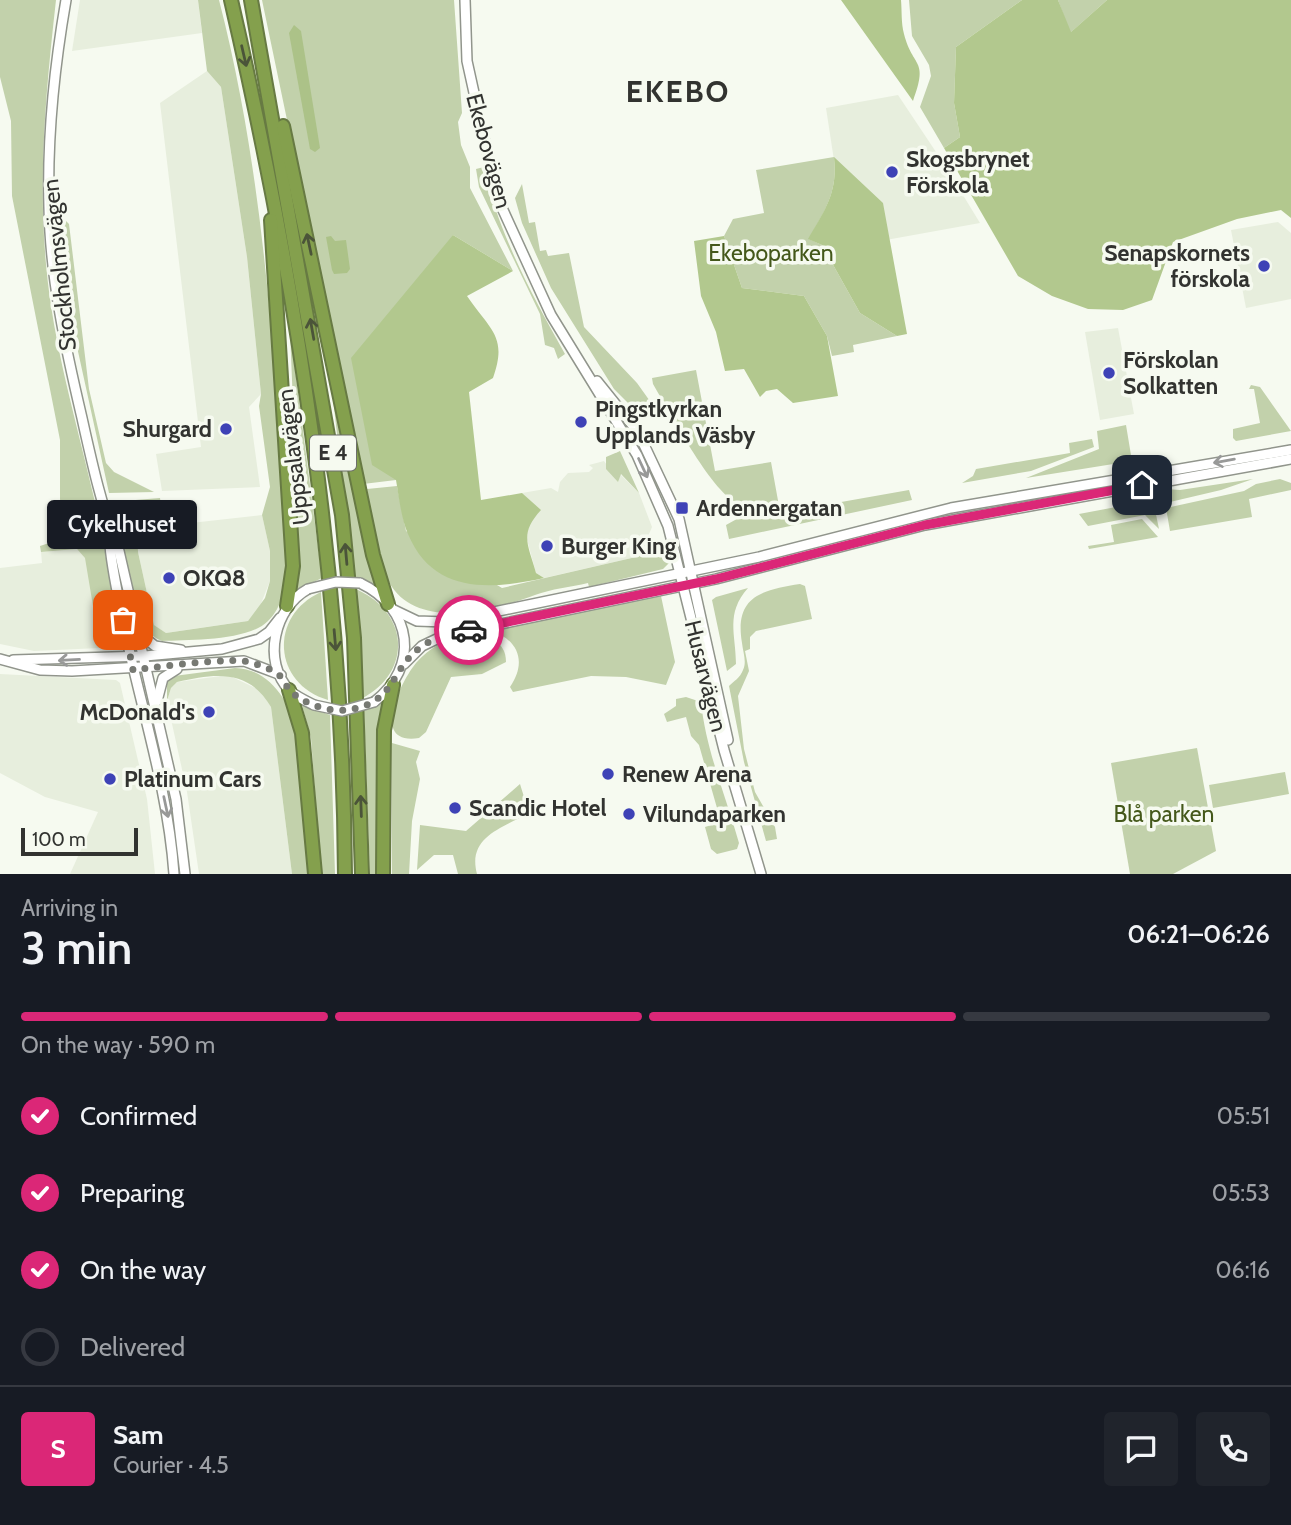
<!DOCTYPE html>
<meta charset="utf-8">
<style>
body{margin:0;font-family:Cabin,sans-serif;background:#20242c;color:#f1f3f6;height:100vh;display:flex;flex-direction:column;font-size:26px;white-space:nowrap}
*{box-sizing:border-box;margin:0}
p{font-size:23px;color:#9ea1a6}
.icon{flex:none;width:38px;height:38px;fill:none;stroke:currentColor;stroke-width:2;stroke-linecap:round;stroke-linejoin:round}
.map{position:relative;height:874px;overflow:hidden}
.details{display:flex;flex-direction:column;background:#171b24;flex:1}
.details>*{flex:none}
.scale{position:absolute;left:21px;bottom:18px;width:117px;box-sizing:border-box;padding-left:7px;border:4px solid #323330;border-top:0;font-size:19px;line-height:24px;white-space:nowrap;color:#323330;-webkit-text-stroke:5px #f6faf0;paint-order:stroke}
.pin{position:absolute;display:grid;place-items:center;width:60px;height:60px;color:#fff;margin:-30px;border-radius:14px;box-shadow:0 4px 10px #0006}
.courier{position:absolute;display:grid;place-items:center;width:70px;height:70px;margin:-35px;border:5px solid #db2777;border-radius:50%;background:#fff;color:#222;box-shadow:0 2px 9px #0007}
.bubble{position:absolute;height:49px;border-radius:7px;background:#171b24;box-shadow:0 2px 5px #0004;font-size:23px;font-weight:600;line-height:49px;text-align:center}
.summary em{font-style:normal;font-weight:600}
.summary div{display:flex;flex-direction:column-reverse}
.summary{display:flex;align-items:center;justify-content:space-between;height:119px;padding:0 21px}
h1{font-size:46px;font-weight:600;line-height:52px}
.bar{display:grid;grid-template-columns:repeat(4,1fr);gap:10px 7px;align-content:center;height:84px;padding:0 21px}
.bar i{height:9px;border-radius:5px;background:#363941}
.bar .current{background:#db2777}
.bar p{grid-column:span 4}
.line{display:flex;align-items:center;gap:18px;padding:0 21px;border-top:2px solid #363941}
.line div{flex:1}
.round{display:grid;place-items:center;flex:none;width:74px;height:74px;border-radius:7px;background:#20242c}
ol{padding:0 21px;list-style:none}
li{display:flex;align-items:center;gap:21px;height:77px}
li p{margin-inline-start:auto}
li .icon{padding:7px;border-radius:50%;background:#db2777;color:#fff;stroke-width:4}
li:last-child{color:#9ea1a6}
li i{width:38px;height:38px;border:4px solid #363941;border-radius:50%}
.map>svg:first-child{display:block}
</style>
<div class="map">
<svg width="1291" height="874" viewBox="0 0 1291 874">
<rect width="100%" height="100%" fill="#f6faf0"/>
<g fill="#e7eedd">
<polygon points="80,0 198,0 202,33 72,51"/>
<polygon points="207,71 221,87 247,257 261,394 249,407 260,487 162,491 156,454 201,447 160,103"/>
<polygon points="898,95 944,164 980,223 886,240 837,180 826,108"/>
<polygon points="1278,222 1291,233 1291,299 1246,308 1231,230"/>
<polygon points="1118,328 1134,414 1100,420 1085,332"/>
<polygon points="604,461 618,481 620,474 639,493 652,527 641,553 636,557 544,578 536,573 526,536 527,525 540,510 522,493 551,488 558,492 560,482 568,473 589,472 593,468 589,465"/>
<polygon points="262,515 270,551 270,581 258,611 248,621 213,626 166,633 154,625 138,552 137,529"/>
<polygon points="77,549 86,558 100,648 34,651 0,644 0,568 42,563 41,552"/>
<polygon points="0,674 116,680 120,683 147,799 155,874 70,874 98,812 45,797 0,773"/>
<polygon points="228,675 262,691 271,707 292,874 199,874 187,792 167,701 171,688 177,682"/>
</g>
<g fill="#c2d1ab">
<path d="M 0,0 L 56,0 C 46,89 38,175 46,264 C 53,345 77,423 95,502 C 105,547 112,593 120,638 L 119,644 L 100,648 L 85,558 L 77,549 L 41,552 L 40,546 L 64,538 L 60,499 L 60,440 L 12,196 L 11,121 L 0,77 Z"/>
<path d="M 198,0 L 219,0 C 267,186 275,375 288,566 C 285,585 283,607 268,621 C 249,641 189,640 162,641 C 128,627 132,574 121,542 L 121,534 L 127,529 L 137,529 L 138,552 L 154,625 L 166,633 L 248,621 L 265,598 L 270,581 L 270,551 L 262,515 L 270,487 L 259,406 L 261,394 L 247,257 L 221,87 L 207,71 Z"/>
<polygon points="262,0 454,0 462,113 458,122 461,145 470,167 470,188 513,271 453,235 396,480 363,484"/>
<polygon points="909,0 1022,0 956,47 954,103 960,137 944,148 920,107 931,76 929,65 912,36"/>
<polygon points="1058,0 1107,0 1070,33"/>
<path d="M 834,157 C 838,192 825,210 809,239 L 822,245 L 860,313 L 897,336 L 853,345 L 854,352 L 832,356 L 827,336 L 804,296 L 742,288 L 724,236 L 733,219 L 764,213 L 756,170 Z"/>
<path d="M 484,167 C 498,233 532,295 565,354 L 558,359 L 554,348 L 545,345 L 540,314 L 479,187 L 476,169 Z"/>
<polygon points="522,184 529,223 535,222 540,251 546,250 548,256 569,253 584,327 637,383 652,404 650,417 643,418 614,389 551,288 522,223 515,198"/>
<polygon points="65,220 69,224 89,389 106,463 114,472 154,492 109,493 72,324 60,229"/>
<polygon points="290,330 322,578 295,591 299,555"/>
<path d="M 696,370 L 715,471 L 771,462 L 779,506 C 764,507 750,509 736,502 C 711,491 669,411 653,384 L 652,378 Z"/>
<polygon points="330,372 332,373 375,585 353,576"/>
<polygon points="1251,385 1260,387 1291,431 1236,441 1233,438 1233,429 1260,423 1254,389 1249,389"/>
<polygon points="1126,425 1132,461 1026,478 1099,449 1097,431"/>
<polygon points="1092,439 1094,447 1031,471 962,483 973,476 976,469 1070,453 1069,443"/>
<polygon points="620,451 639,493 621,474 618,482 606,469 606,457"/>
<polygon points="1253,479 1221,490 1170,502 1166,489 1180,490"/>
<polygon points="1280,479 1291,483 1291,490 1249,499 1252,517 1170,531 1166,508 1244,491 1256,484"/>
<path d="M 397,486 L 406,531 L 502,588 L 636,557 L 649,537 L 656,543 L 664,541 L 669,563 L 663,569 L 589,587 L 588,583 C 571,587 551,589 535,595 C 495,610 416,632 389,582 C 374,555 372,520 367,489 Z"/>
<polygon points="909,490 912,500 729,539 726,525 744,515 762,516"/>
<path d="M 160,498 L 161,505 L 155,512 C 139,514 118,520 111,502 Z"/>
<polygon points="1153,500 1159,529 1145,515 1088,526 1079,514"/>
<polygon points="1142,519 1158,537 1089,549 1088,546 1114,542 1111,525"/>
<path d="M 800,584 L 805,586 L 812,619 L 756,631 L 750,637 L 750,649 L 745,651 L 749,671 L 738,696 L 744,749 L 755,792 L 775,827 L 777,839 L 766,841 L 744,762 L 729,686 C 734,681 740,678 743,670 C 747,662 743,652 742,643 C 734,596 762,590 800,584 Z"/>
<path d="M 353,588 C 408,609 415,671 361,699 Z"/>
<path d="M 748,588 C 725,614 736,634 736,664 L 727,671 L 712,600 L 716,597 Z"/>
<path d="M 321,592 L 328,700 C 273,684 268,616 321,592 Z"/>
<path d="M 661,596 L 675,662 L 666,685 L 626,677 L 591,676 L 513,692 L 510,687 C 527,662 519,640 490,630 L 492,627 Z"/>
<path d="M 463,634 C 482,633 507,639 506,662 L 482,674 L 451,677 L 426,732 L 419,738 C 369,746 401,681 416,663 C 429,648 445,640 463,634 Z"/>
<path d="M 235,668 C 257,669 271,680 283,698 C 302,726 306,836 309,874 L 292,874 L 271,707 C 249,669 216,673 177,682 L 171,688 L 167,701 L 167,681 L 174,676 Z"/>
<path d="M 686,697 L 701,702 C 706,751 726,796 739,843 L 737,849 L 717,854 L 711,849 L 705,827 L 721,822 L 699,745 L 691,736 L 686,717 L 667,722 L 664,714 L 676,706 L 676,699 Z"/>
<polygon points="385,699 379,874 370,874 364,710"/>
<polygon points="302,705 330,715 335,874 321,874 311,738"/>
<polygon points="392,743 420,751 416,762 420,779 412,821 409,874 392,874"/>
<polygon points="1197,748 1216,851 1173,874 1130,874 1111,763"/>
<polygon points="1285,772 1289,794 1213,808 1209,785"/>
<path d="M 520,784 L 529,813 C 502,828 467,837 477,874 L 458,874 L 453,855 L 434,855 L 417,870 L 420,825 L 466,831 Z"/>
</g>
<g fill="#b2c88e">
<path d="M 841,0 L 901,0 C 902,11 901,23 904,34 C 913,69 929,58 913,101 Z"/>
<polygon points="1022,0 1058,0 1071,32 1107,0 1291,0 1291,218 1281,210 1237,219 1173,242 1152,300 1123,310 1088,309 1052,296 1018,276 944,148 960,137 954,103 956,47"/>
<path d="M 834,157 L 883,203 L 907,334 L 897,336 L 860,313 L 822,245 L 808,239 C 825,210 838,192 834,157 Z"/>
<path d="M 453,235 L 513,271 L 467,296 C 490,330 508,336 493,378 L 469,392 L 481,500 L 522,493 L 541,510 C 519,534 528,544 536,573 L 544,578 C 490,590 433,594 408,534 C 401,518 399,497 396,480 L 372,465 L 351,358 Z"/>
<polygon points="724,236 742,288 804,296 827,336 838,396 793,403 777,389 766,391 760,397 744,369 725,371 716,332 701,296 694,241"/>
</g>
<g fill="#acc288">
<polygon points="294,25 301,31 320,148 315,152 310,149 289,33"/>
<polygon points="331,236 335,241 346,240 350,269 347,273 334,274 332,270 326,237"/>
</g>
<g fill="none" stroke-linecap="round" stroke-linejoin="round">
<g stroke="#91958c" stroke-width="12">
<g id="secondary">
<path d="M 66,0 C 54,69 47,137 49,207 C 50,277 66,350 82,418 C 92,463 102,509 119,551 L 176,799 L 185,874"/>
<polyline points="465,0 467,61 497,197 551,315 637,455 668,526 724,750 761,874"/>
<polyline points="597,381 638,432 679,519 728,740"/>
<path d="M 109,533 C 110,561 117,589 122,617 C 139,702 168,787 174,874"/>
<path d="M 360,583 C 413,608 420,667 374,702"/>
<path d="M 308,589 C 275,607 261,661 290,691 C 297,697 306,701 314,705"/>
<polyline points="394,610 417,621 446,622 759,557 951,508 1291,450"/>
<polyline points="140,634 155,646 181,650"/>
<polyline points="0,659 40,670 72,671 244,661 281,675"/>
<polyline points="13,660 145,656 222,649 259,639 269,632 280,618"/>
<polyline points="404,664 422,646 443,636 716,579 925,525 1291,459"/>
<polyline points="157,701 163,678 177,669"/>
</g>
</g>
<g stroke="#677a43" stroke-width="16">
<g id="highway">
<path d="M 231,0 C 297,286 343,579 345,874"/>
<polyline points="251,0 342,515 354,638 362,874"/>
<polyline points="283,126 373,555 388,604"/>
<polyline points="271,220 293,566 287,606"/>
<polyline points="289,690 302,733 315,874"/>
<polyline points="383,874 384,730 393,685"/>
</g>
</g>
<use href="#secondary" stroke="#fff" stroke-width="9"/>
<use href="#highway" stroke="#84a04d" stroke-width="12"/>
<g stroke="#91958c" stroke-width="12" stroke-linecap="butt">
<g id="secondary-bridge">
<polyline points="308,589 336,582 360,583"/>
<polyline points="314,705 342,711 374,702"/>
</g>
</g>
<use href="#secondary-bridge" stroke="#fff" stroke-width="9"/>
</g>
<defs><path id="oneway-shaft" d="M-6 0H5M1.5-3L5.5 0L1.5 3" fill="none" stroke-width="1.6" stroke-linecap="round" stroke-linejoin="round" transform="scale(1.75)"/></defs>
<g stroke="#4b5439">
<use href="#oneway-shaft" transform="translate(244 56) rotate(77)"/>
<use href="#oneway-shaft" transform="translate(309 244) rotate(-102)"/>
<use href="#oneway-shaft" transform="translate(312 329) rotate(-100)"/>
<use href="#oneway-shaft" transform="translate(346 554) rotate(-95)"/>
<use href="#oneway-shaft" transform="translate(335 640) rotate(85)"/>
<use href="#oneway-shaft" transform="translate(361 806) rotate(-92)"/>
</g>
<g stroke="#989998">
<use href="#oneway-shaft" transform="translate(1224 461) rotate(170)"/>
<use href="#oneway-shaft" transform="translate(643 468) rotate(65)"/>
<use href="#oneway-shaft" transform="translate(69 660) rotate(177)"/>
<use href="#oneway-shaft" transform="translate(166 807) rotate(78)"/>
</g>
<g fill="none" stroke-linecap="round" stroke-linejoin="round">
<path stroke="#777973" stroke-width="7" stroke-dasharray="0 12.6" d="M 123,620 L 133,670 C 158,667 230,657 250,662 C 259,665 272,669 279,675 C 283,678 285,684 288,688 C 300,703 327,712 346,710 C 398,704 389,667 424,645 C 438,636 453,633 469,630"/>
<polyline stroke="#db2777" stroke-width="9" points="469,630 716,579 925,525 1142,485"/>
</g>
<g fill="#3e42b6" stroke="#f6faf0" stroke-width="2.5">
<circle cx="892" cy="172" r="7"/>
<circle cx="1264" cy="266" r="7"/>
<circle cx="1109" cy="373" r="7"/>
<circle cx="581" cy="422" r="7"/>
<circle cx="226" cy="429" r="7"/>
<rect x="675" y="501" width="14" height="14" rx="3.5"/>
<circle cx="547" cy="546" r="7"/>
<circle cx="169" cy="578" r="7"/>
<circle cx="209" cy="712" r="7"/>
<circle cx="608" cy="774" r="7"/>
<circle cx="110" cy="779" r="7"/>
<circle cx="455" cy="808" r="7"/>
<circle cx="629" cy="814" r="7"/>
</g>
<g text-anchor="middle" stroke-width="7" stroke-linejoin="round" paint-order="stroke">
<rect fill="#f6faf0" stroke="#6d6f6a" stroke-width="2" x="310" y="435.5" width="46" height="35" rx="5"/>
<g font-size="21" font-weight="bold" fill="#323330">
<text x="333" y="460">E 4</text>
</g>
<g font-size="23" fill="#323330" stroke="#f6faf0">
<text transform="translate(489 151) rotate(75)" y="8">Ekebovägen</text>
<text transform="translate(59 265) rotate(-96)" y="8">Stockholmsvägen</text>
<text transform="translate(293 457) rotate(-97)" y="8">Uppsalavägen</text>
<text transform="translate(706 676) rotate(76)" y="8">Husarvägen</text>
</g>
<g font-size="23" font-weight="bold" fill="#323330" stroke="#f6faf0" text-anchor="start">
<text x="906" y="167">Skogsbrynet<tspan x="906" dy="26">Förskola</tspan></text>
<text x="1250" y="261" text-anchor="end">Senapskornets<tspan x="1250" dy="26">förskola</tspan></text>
<text x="1123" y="368">Förskolan<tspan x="1123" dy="26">Solkatten</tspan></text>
<text x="595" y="417">Pingstkyrkan<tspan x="595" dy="26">Upplands Väsby</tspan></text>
<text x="212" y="437" text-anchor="end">Shurgard</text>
<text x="696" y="516">Ardennergatan</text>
<text x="561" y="554">Burger King</text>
<text x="183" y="586">OKQ8</text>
<text x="195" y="720" text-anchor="end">McDonald's</text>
<text x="622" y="782">Renew Arena</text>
<text x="124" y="787">Platinum Cars</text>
<text x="469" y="816">Scandic Hotel</text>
<text x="643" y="822">Vilundaparken</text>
</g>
<g font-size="23" fill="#44581a" stroke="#f6faf0">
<text x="771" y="261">Ekeboparken</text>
<text x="1164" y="822">Blå parken</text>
</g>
<g font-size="30" font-weight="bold" letter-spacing="2" fill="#323330" stroke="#f6faf0">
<text x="678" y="102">EKEBO</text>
</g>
</g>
</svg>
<div class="scale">100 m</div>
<div class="pin" style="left:123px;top:620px;background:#ea580c"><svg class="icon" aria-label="bag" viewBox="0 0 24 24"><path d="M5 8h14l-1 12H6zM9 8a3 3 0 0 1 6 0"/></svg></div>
<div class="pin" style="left:1142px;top:485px;background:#1f2937"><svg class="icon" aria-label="home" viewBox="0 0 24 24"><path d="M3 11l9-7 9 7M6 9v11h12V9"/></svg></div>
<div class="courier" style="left:469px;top:630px"><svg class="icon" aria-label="car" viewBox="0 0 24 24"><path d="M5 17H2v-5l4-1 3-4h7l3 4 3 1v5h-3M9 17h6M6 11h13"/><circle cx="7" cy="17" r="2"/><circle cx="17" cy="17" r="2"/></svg></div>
<div class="bubble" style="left:47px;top:500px;width:150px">Cykelhuset</div>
</div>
<section class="details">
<div class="summary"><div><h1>3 min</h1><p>Arriving in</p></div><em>06:21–06:26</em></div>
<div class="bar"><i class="current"></i><i class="current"></i><i class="current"></i><i></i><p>On the way · 590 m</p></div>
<ol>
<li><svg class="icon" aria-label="check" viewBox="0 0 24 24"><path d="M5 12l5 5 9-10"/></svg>Confirmed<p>05:51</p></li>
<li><svg class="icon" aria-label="check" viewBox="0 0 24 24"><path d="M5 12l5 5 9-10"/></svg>Preparing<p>05:53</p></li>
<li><svg class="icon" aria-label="check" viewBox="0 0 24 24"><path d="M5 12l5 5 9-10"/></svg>On the way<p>06:16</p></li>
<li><i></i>Delivered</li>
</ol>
<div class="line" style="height:126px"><b class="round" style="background:#db2777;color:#fff">S</b><div><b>Sam</b><p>Courier · 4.5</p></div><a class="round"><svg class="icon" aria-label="chat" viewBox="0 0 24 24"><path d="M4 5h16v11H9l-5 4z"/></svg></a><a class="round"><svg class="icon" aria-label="phone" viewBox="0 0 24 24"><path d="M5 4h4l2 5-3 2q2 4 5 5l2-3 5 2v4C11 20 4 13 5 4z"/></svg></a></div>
</section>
